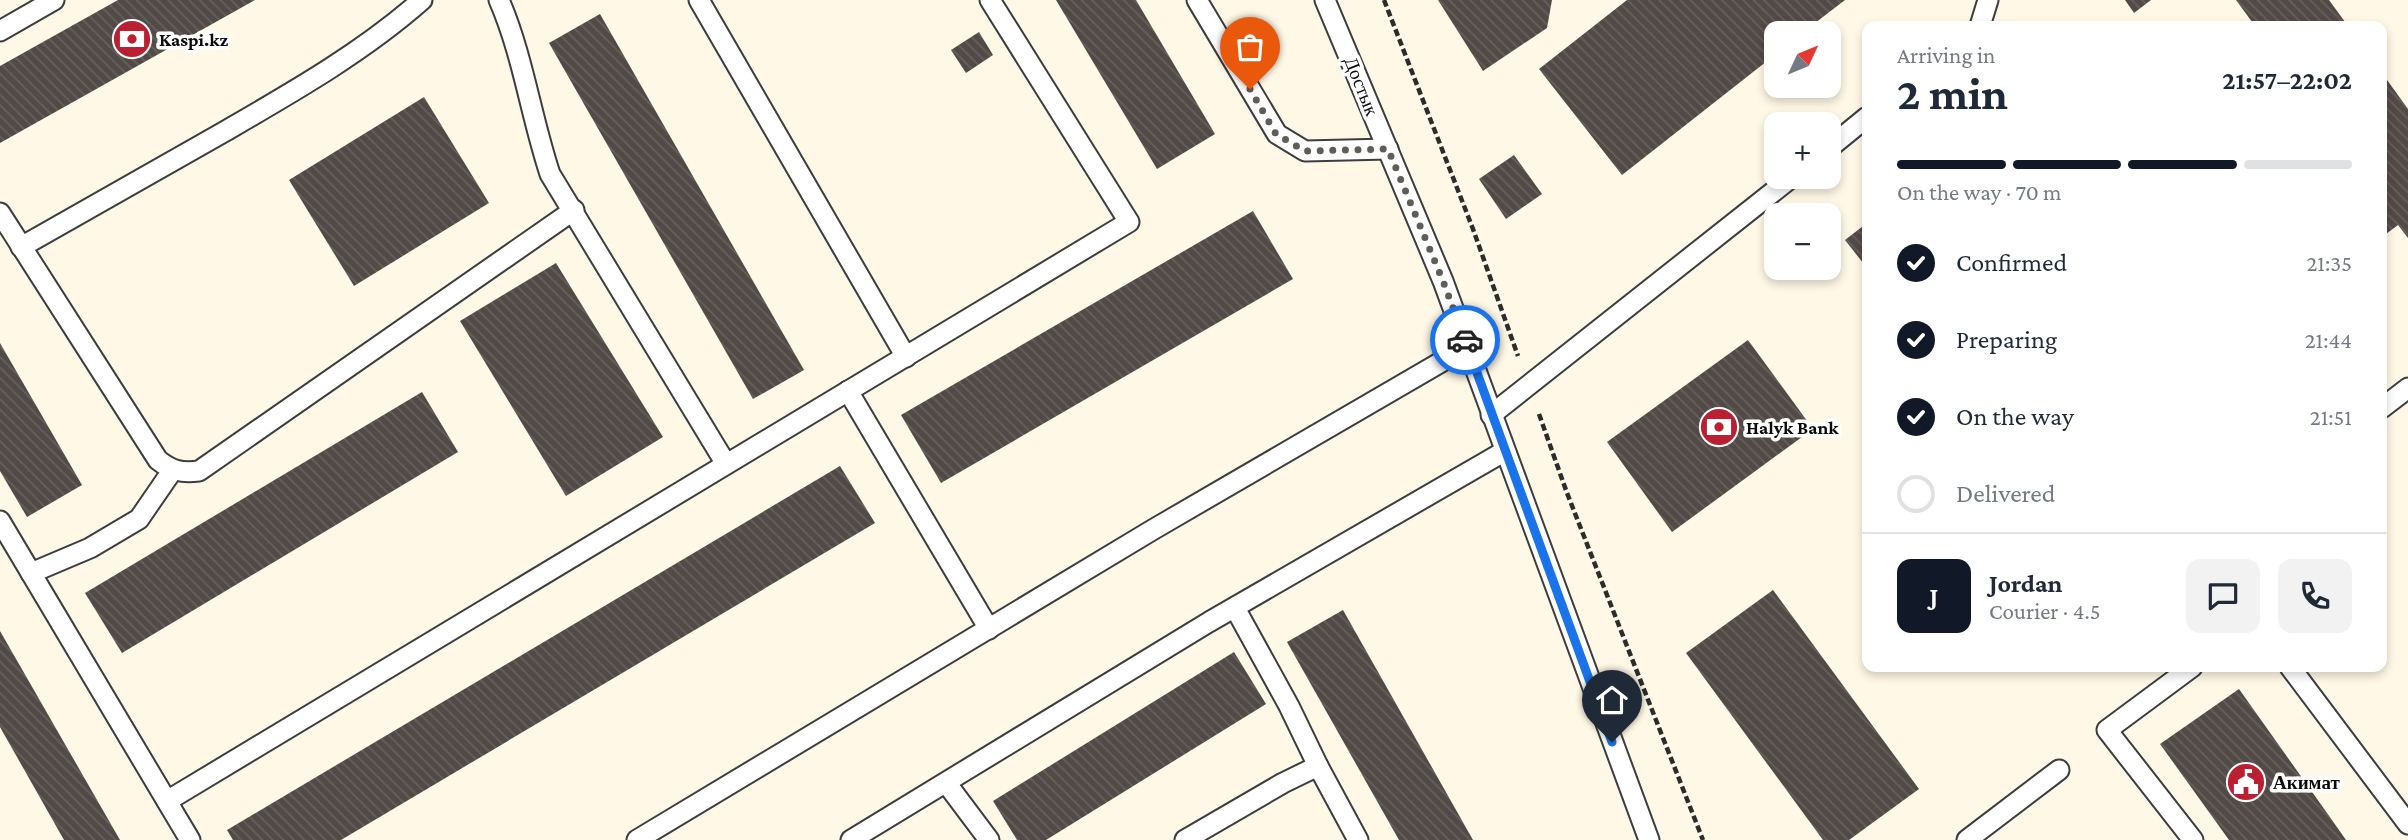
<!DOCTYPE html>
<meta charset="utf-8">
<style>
body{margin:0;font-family:"Crimson Pro",serif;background:#f2f2f3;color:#1f2937;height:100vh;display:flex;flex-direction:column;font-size:26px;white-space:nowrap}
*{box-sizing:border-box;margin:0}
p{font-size:23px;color:#747a83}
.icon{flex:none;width:38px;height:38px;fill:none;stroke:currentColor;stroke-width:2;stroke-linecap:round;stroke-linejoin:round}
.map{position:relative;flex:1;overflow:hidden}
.panel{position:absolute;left:1862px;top:21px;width:525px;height:651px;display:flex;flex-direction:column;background:#fff;border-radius:14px;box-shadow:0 4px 10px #0003}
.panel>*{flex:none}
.needle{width:46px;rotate:46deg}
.buttons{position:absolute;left:1764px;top:21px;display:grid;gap:14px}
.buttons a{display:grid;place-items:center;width:77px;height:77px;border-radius:14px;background:#fff;box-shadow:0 4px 10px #0003;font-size:35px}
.pin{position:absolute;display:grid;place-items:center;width:60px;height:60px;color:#fff;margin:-72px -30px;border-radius:50% 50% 50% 0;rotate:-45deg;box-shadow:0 0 7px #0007}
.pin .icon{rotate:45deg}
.courier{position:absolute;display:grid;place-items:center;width:70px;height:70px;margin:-35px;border:5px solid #1a73e8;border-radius:50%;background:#fff;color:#222;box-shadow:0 2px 9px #0007}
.head em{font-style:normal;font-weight:700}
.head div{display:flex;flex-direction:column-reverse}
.head{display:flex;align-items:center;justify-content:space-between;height:119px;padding:0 35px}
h1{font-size:46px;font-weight:700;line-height:52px}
.bar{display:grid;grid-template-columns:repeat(4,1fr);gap:10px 7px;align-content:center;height:84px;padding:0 35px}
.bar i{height:9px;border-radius:5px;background:#e0e1e3}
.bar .selected{background:#111827}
.bar p{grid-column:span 4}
.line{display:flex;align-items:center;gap:18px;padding:0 35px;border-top:2px solid #e0e1e3}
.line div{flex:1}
.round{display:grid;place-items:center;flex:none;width:74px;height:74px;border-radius:14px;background:#f2f2f3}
ol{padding:0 35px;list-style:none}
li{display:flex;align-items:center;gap:21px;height:77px}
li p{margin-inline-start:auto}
li .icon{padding:7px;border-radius:50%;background:#111827;color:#fff;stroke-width:4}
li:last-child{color:#747a83}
li i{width:38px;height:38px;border:4px solid #e0e1e3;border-radius:50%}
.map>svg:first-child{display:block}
</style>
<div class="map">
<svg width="2408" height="840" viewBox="0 0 2408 840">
<defs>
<pattern id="building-back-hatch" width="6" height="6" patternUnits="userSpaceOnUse" patternTransform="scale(1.75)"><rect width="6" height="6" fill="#524a46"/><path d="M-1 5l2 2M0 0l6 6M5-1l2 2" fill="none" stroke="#66605c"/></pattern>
</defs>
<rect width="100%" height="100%" fill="#fff8e6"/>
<g fill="url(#building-back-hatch)">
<polygon points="118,0 255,0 0,143 0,66"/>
<polygon points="1056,0 1136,0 1215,134 1157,169"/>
<polygon points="1438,0 1552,0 1547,28 1483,71"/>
<polygon points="1627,0 1845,0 1802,33 1776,33 1776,54 1622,175 1539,69"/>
<polygon points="2125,0 2151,0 2134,13"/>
<polygon points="2236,0 2329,0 2348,26 2255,26"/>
<polygon points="600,14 804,370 753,399 549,43"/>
<polygon points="979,32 993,55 966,73 951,50"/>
<polygon points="2382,73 2408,109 2408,238 2398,225 2382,237"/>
<polygon points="424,97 489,203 354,286 289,180"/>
<polygon points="1514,155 1542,194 1506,219 1479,179"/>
<polygon points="1253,211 1293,279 941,483 901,415"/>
<polygon points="1867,223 1867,268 1845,240"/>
<polygon points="556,263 663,437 566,496 460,321"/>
<polygon points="1748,340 1813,429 1672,532 1607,442"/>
<polygon points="0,343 82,485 27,517 0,471"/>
<polygon points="422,392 458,452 122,653 85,593"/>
<polygon points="840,466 875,523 341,840 233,840 227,830"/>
<polygon points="1773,590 1919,789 1849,840 1823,840 1686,653"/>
<polygon points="1343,610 1473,840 1399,840 1287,642"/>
<polygon points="0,631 120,840 64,840 0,727"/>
<polygon points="1234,652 1266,704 1046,840 1017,840 993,801"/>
<polygon points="2239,689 2332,820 2346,840 2229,840 2160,744"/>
</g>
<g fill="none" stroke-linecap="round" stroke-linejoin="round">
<g stroke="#3d3d3d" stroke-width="23">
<g id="lane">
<path d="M 499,0 C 523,55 531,117 550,174 L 726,464"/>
<polyline points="699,0 906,357"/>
<polyline points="1197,0 1277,134 1305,151 1388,149"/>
<polyline points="1325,0 1443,281 1649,840"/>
<polyline points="1980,26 1988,0"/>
<polyline points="0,31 54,0"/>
<polyline points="1829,148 1867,117"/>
<path d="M 0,213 L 158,460 C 172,471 181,473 199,471 L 574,210"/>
<path d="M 21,247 C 88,209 155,171 222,133 C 291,93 362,53 422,0"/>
<polyline points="848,391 989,629"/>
<polyline points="2382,408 2408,388"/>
<polyline points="1491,415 1792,177"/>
<polyline points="0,521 190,840"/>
<polyline points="31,573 90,548 139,519 172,471"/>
<polyline points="1235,608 1289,706 1318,766 1358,840"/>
<polyline points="2192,667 2107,730 2193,840"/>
<polyline points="2290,667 2408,824"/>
<polyline points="947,784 989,840"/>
<polyline points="167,801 1129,222 990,0"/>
<polyline points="637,840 1154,529 1467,347"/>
<polyline points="851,840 1209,622 1505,451"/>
<polyline points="1185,840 1283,783 1318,766"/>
<polyline points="1967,840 2059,770"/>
</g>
</g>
<g stroke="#2c2c2c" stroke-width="4.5" stroke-dasharray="7 3.5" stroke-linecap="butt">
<polyline points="1384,0 1473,229 1518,356"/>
<polyline points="1539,414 1567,493 1703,840"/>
</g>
<use href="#lane" stroke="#fff" stroke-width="19"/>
</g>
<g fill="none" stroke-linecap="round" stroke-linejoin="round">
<polyline stroke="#605d57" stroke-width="7" stroke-dasharray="0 12.6" points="1250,89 1276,134 1305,151 1388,149 1443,281 1465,340"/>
<polyline stroke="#1a73e8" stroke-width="9" points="1465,340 1612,742"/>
</g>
<defs>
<g id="bank-disc" transform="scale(2.0125)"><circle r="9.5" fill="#bb2032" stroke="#fff"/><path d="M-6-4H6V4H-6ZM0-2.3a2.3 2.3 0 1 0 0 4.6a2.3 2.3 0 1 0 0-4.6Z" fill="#fff"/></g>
<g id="civic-disc" transform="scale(2.0125)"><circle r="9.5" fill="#bb2032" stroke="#fff"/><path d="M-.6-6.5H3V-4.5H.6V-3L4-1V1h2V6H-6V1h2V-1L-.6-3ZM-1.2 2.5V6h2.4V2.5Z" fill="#fff"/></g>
</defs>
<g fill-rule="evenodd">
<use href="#bank-disc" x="132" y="39"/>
<use href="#bank-disc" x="1719" y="427"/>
<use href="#civic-disc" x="2246" y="782"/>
</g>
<g text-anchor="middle" stroke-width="7" stroke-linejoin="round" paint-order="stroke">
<g font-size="19" font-weight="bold" fill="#0a0a0a" stroke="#fff" text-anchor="start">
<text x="159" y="46">Kaspi.kz</text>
<text x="1746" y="434">Halyk Bank</text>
<text x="2273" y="789">Акимат</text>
</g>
<g font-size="19" fill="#0a0a0a" stroke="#fff">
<text transform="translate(1362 86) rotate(68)" y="7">Достык</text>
</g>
</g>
</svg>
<div class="buttons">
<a><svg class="needle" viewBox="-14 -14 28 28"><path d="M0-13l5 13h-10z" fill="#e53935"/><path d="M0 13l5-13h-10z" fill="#747a83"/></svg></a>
<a>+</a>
<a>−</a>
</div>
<div class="pin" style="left:1250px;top:89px;background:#ea580c"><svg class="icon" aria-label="bag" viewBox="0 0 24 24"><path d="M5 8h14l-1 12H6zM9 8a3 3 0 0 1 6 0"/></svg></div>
<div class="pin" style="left:1612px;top:742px;background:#1f2937"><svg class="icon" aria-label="home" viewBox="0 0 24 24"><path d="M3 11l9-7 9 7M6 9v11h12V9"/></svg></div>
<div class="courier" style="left:1465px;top:340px"><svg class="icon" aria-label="car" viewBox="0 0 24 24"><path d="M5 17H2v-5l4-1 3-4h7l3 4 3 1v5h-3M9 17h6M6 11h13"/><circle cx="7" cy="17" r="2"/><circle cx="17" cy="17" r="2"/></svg></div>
<section class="panel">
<div class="head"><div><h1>2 min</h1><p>Arriving in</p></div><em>21:57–22:02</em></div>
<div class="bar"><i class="selected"></i><i class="selected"></i><i class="selected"></i><i></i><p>On the way · 70 m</p></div>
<ol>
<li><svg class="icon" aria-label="check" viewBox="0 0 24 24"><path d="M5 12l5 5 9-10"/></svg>Confirmed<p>21:35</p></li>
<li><svg class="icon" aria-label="check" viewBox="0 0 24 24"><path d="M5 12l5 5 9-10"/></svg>Preparing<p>21:44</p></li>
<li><svg class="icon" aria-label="check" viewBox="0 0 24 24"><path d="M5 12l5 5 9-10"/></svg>On the way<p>21:51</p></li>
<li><i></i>Delivered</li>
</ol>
<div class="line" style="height:126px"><b class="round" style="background:#111827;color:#fff">J</b><div><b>Jordan</b><p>Courier · 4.5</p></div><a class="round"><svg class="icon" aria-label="chat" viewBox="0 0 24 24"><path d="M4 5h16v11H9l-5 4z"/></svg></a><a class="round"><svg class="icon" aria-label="phone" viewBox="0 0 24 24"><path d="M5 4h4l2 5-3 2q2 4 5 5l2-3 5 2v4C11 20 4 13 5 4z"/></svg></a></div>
</section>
</div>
